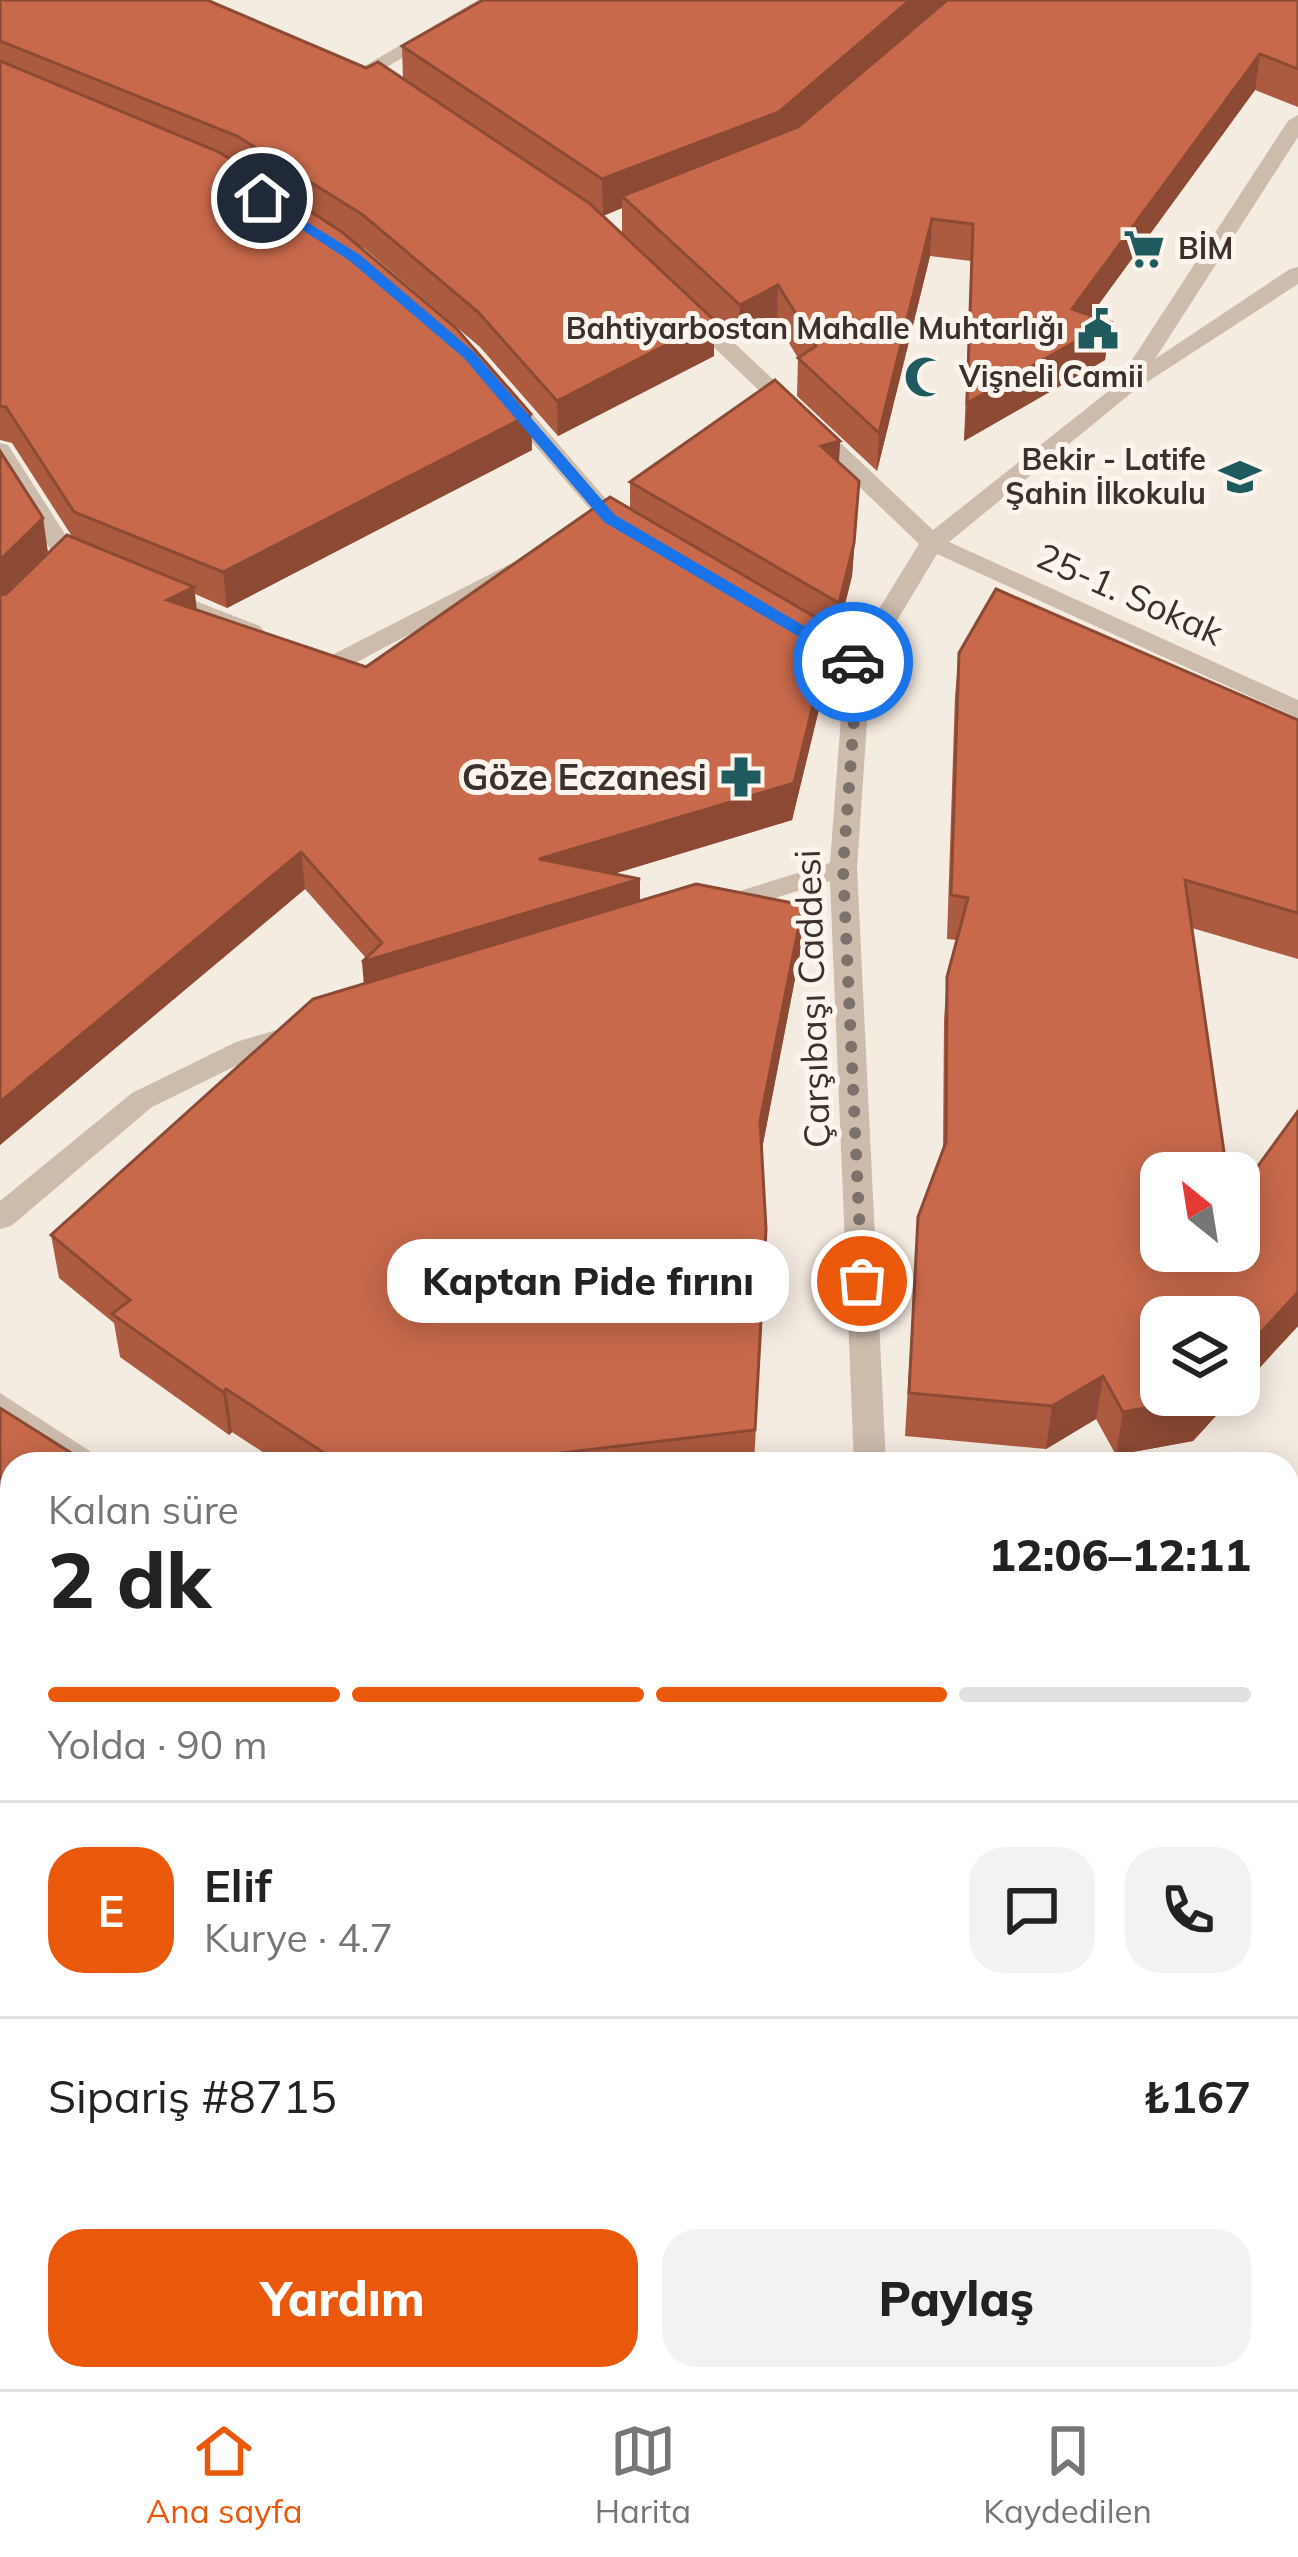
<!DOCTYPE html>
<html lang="tr">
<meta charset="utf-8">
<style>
body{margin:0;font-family:Mulish,sans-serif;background:#f2f2f2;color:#222;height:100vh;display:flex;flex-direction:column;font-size:45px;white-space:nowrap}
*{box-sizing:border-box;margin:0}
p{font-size:39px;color:#767676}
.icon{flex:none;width:66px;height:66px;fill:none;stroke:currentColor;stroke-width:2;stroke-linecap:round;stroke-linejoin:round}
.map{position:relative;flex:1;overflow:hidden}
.details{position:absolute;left:0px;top:1452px;width:1299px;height:939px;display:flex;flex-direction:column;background:#fff;border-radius:36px 36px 0 0;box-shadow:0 6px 30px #0003}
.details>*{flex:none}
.needle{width:78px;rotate:330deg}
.tools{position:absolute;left:1140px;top:1152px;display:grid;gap:24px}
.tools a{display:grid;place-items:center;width:120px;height:120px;border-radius:24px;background:#fff;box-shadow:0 6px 30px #0003;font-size:60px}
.pin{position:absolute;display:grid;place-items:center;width:102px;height:102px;color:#fff;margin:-51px;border:6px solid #fff;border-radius:50%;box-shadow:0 3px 12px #0007}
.courier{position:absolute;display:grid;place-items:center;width:120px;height:120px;margin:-60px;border:9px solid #1a73e8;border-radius:50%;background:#fff;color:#222;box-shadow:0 3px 15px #0007}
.bubble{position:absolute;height:84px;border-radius:36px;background:#fff;box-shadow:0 6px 30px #0003;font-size:39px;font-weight:800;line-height:84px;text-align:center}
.overview em{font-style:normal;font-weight:800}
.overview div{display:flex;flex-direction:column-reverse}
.overview{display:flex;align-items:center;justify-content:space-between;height:204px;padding:0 48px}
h1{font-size:78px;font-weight:800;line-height:90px}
.bar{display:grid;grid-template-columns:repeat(4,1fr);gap:18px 12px;align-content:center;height:144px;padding:0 48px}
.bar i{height:15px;border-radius:9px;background:#e0e0e0}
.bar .on{background:#ea580c}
.bar p{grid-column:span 4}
.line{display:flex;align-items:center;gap:30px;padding:0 48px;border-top:3px solid #e0e0e0}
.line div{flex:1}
.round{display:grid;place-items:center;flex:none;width:126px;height:126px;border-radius:36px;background:#f2f2f2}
.primary-button{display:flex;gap:24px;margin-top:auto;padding:24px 48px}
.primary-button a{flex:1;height:138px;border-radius:36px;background:#ea580c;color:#fff;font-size:48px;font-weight:800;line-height:138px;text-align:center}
.primary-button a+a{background:#f2f2f2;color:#222}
.tabs{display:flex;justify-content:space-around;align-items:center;height:168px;border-top:3px solid #e0e0e0;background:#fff;font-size:33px;color:#767676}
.tabs a{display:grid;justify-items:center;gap:6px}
.tabs .on{color:#ea580c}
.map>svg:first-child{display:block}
</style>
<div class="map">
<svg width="1298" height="2389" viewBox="0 0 1298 2389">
<rect width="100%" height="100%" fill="#f4ebe1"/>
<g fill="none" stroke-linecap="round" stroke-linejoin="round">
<g fill="#cdbbac" fill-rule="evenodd">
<polygon points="478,0 502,0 373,75 356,71"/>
<polygon points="1298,115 1298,137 1155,359 1290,269 1298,267 1298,284 1135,390 949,542 1298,700 1298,718 937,554 871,664 857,868 886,1464 854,1464 830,881 717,916 703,907 707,901 830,863 845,664 919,544 675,310 686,303 694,305 933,530 1115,386 1288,121"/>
<polygon points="507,392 515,394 618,513 638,525 638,535 620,535 602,523 499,404 499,394"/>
<polygon points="0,443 8,445 79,556 9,627 0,629 0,608 54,555 0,469"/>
<polygon points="514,562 523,564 523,574 342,670 324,670 293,653 306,645 332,655"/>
<polygon points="162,588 260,626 264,631 260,636 242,636 153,600 150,595"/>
<polygon points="303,1022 313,1025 317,1032 313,1039 256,1056 152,1107 11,1226 0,1229 0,1201 132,1093 236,1042"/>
<polygon points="0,1393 96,1455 101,1464 61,1464 0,1421"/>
<polygon points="1298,2223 1298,2259 1287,2263 1287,2225"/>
<polygon points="774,2379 835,2379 831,2389 770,2389"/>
<polygon points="999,2379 1039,2379 1043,2389 1003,2389"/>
</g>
<g fill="#cdbbac" fill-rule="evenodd">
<polygon points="1287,1570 1298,1571 1298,1597 1287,1596"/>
<polygon points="1287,1660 1298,1661 1298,1689 1287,1688"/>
<polygon points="12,1675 12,1703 0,1706 0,1678"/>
</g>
</g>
<g fill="#ac5a40">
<polygon points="0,0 366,68 403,79 402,46 1298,0 1298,107 1255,90 1091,315 1110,322 1105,360 964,441 971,261 930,256 877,471 797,396 798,358 777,323 739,342 622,233 622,208 603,216 714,320 714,356 558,436 480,347 365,249 352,241 531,414 532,450 227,608 195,594 197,610 366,667 630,510 630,482 840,441 839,462 857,513 852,576 837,636 832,633 830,664 792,820 613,874 640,879 640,900 801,948 762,1149 764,1273 754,1464 281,1464 232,1432 229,1435 120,1357 114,1323 59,1278 51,1235 364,983 366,958 305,889 0,1145 0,451 43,518 48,553 73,538 12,443 0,440"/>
<polygon points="959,653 1298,720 1298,959 1192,928 1239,1251 1298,1111 1298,1326 1239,1390 1161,1395 1235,1395 1193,1441 1116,1455 1096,1419 1046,1449 905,1436 918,1217 943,1152 944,1020 947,977 957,940 947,939 955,696"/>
<polygon points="1287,1680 1298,1681 1298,1960 1287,1960"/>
<polygon points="369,2379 608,2379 592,2389 375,2389"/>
</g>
<g fill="#8c4a34">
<polygon points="910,0 949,0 778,148 622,196 622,208 603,216 602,179"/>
<polygon points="1260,54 1255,90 1069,345 1110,322 1105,360 964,441 967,403 1072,309"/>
<polygon points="932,219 930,256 877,471 879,433"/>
<polygon points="778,285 777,323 739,342 740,305"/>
<polygon points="714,320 714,356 558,436 557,401"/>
<polygon points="531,414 532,450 227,608 223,572"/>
<polygon points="840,441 838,473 821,446"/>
<polygon points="859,481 852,576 837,636 839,603"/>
<polygon points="43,518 48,554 0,602 0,560"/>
<polygon points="194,587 198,623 167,600"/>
<polygon points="832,627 830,664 792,820 540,896 539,859"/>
<polygon points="301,852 305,889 0,1145 0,1102"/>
<polygon points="640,879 640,916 365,998 362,962"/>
<polygon points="803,905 801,948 759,1164 760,1121"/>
<polygon points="1298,1292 1298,1326 1239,1390 1239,1356"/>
<polygon points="1103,1376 1096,1419 1046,1449 1052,1406"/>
<polygon points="226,1389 232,1432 229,1435 223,1392"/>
<polygon points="1204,1395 1235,1395 1193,1441 1116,1455 1123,1412"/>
<polygon points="12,1535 12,1585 0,1588 0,1539"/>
<polygon points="501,2379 535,2379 535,2389 484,2389"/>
<polygon points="546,2379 608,2379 592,2389 546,2389"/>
</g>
<g fill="#c8694b" stroke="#8c4a34" stroke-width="3">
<polygon points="0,0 207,0 366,68 378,62 589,203 714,320 557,401 478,312 363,215 237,136 0,41"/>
<polygon points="483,0 910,0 779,112 602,179 402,46"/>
<polygon points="947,0 1298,0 1298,69 1260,54 1072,309 1110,322 967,403 973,224 932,219 879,433 798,358 816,346 778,285 740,305 622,196 798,127"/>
<polygon points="0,61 219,152 342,232 456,328 531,414 223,572 74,512 6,407 0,406"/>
<polygon points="775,380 840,441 821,446 859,481 854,543 839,603 630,482"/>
<polygon points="0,451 43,518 0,560"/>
<polygon points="610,497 832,627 794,783 539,859 640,879 362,962 382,943 301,852 0,1102 0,595 6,594 67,535 194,587 167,600 366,667"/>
<polygon points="996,589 1298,720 1298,913 1185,880 1227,1173 1161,1173 1161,1251 1239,1251 1239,1192 1298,1111 1298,1292 1239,1356 1239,1317 1161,1317 1161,1395 1204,1395 1201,1398 1123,1412 1103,1376 1052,1406 909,1393 918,1217 946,1142 947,977 968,898 951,895 959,653"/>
<polygon points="696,884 803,905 760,1121 766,1229 755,1430 469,1464 341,1464 226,1389 223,1392 112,1314 130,1300 51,1235 313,999"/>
<polygon points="0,1408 79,1458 84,1464 12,1464 12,1535 0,1539"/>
<polygon points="1287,1680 1298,1681 1298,1914 1287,1914"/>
<polygon points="12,1798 12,2379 215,2379 218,2387 212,2389 0,2389 0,1802"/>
<polygon points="387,2379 501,2379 484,2389 393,2389"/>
</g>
<polygon fill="#1a73e8" points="262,194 360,255 474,352 615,515 859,658 859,665 847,665 604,522 464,358 350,261 258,201"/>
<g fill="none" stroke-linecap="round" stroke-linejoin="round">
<polyline stroke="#7c716b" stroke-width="12" stroke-dasharray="0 21.6" points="853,662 858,664 843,868 862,1281"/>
</g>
<defs>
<g id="supermarket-bare" transform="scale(3.24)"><path d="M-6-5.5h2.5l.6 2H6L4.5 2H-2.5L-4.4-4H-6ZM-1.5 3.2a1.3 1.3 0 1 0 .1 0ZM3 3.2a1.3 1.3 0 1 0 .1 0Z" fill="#1f5a5e" stroke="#fbf5ee" stroke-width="2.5" paint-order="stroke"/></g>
<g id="civic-bare" transform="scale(3.24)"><path d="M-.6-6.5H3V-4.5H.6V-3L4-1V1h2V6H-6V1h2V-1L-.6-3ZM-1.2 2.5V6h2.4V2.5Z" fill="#1f5a5e" stroke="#fbf5ee" stroke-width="2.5" paint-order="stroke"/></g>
<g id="mosque-bare" transform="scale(3.24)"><path d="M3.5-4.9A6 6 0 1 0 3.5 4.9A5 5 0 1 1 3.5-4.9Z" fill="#1f5a5e" stroke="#fbf5ee" stroke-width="2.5" paint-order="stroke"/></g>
<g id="school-bare" transform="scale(3.24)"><path d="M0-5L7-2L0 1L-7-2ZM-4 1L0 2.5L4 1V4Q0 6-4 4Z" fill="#1f5a5e" stroke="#fbf5ee" stroke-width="2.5" paint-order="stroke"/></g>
<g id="pharmacy-bare" transform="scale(3.24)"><path d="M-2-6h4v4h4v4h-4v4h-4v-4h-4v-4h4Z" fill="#1f5a5e" stroke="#fbf5ee" stroke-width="2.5" paint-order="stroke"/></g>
</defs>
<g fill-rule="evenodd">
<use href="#supermarket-bare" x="1144" y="249"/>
<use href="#civic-bare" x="1098" y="329"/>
<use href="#mosque-bare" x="925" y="377"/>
<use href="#school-bare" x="1240" y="477"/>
<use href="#pharmacy-bare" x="741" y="777"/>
</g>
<g text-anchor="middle" stroke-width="10" stroke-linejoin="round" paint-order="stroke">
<g font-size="30" font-weight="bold" fill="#3b302b" stroke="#fbf5ee" text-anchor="start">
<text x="1178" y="259">BİM</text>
<text x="1064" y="339" text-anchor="end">Bahtiyarbostan Mahalle Muhtarlığı</text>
<text x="959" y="387">Vişneli Camii</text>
<text x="1206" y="470" text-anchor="end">Bekir - Latife<tspan x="1206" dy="34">Şahin İlkokulu</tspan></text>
</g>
<g font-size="36" fill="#3b302b" stroke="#fbf5ee">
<text transform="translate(1130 594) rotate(24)" y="13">25-1. Sokak</text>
<text transform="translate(812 999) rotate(-92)" y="13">Çarşıbaşı Caddesi</text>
</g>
<g font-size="36" font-weight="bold" fill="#3b302b" stroke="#fbf5ee" text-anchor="end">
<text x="707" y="790">Göze Eczanesi</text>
</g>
</g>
</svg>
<div class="tools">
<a><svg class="needle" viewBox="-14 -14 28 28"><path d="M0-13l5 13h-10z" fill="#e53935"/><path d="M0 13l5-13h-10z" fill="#767676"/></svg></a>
<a><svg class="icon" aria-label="layers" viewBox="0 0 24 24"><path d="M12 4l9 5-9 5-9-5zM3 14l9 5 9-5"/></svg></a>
</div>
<div class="pin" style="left:862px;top:1281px;background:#ea580c"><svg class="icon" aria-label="bag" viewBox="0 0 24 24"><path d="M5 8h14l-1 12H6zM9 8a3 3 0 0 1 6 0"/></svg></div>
<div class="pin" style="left:262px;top:198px;background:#1f2937"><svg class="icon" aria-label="home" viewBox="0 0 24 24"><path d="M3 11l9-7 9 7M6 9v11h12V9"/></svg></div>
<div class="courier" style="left:853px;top:662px"><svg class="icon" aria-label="car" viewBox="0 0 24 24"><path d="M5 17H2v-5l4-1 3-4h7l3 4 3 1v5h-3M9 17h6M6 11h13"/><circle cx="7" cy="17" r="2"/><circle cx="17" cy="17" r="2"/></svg></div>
<div class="bubble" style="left:387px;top:1239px;width:402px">Kaptan Pide fırını</div>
<section class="details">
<div class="overview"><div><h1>2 dk</h1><p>Kalan süre</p></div><em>12:06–12:11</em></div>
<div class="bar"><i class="on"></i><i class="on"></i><i class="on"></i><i></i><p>Yolda · 90 m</p></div>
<div class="line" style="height:216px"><b class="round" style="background:#ea580c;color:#fff">E</b><div><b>Elif</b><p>Kurye · 4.7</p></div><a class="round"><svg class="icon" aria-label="chat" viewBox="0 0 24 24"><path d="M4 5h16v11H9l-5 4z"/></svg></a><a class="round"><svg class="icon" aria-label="phone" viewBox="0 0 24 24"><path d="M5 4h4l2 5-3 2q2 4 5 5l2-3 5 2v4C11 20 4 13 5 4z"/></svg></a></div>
<div class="line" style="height:156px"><div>Sipariş #8715</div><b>₺167</b></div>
<div class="primary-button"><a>Yardım</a><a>Paylaş</a></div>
</section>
</div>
<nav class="tabs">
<a class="on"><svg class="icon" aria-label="home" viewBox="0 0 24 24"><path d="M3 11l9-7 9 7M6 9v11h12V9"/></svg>Ana sayfa</a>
<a><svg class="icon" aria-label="map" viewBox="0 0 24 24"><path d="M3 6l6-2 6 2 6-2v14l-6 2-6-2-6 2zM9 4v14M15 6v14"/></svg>Harita</a>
<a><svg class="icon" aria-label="saved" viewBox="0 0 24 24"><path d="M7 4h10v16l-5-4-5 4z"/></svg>Kaydedilen</a>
</nav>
